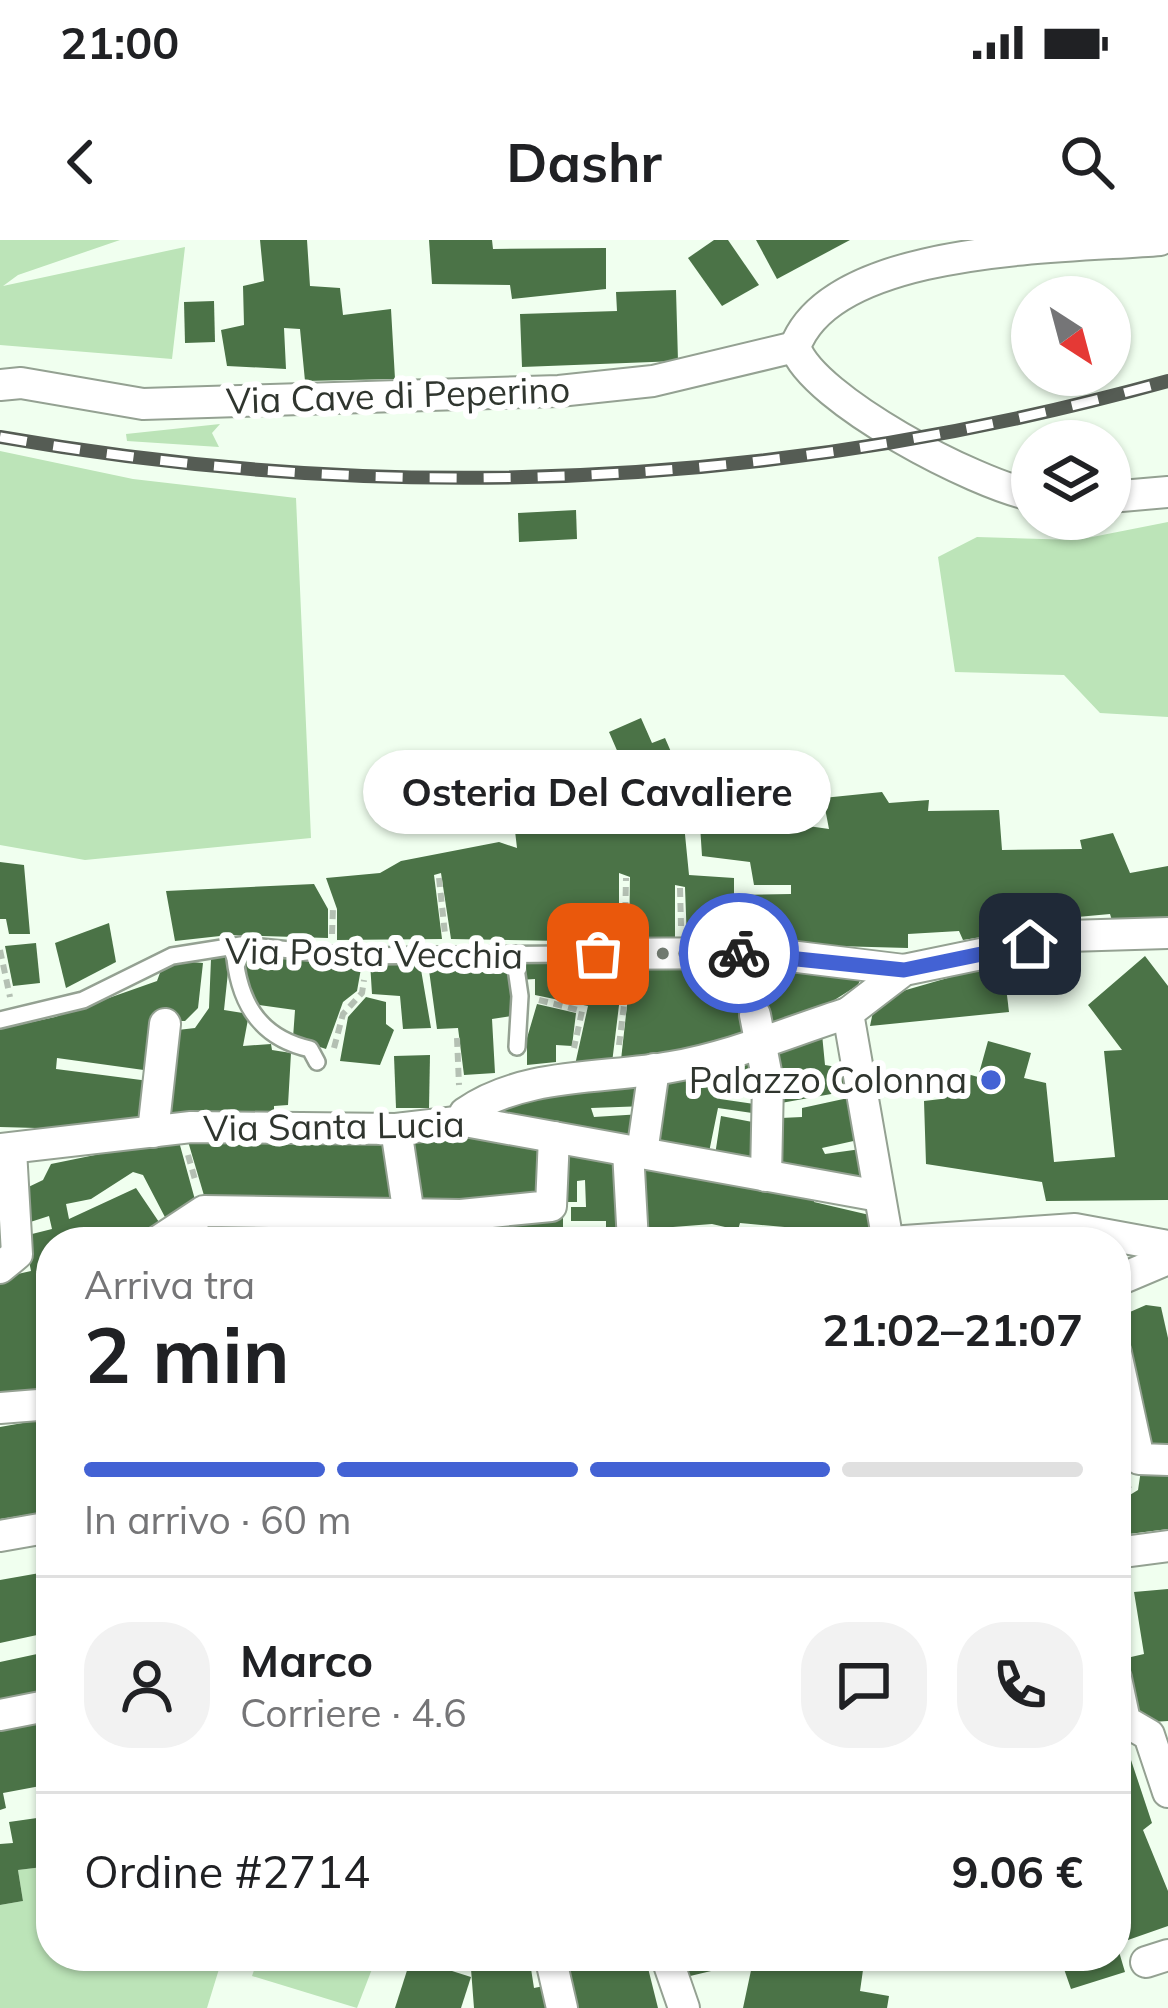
<!DOCTYPE html>
<html lang="it">
<meta charset="utf-8">
<style>
body{margin:0;font-family:Mulish,sans-serif;background:#f2f2f2;color:#202124;height:100vh;display:flex;flex-direction:column;font-size:45px;white-space:nowrap}
*{box-sizing:border-box;margin:0}
p{font-size:39px;color:#757577}
.icon{flex:none;width:66px;height:66px;fill:none;stroke:currentColor;stroke-width:2;stroke-linecap:round;stroke-linejoin:round}
.map{position:relative;flex:1;overflow:hidden}
.details{position:absolute;left:36px;top:987px;width:1095px;height:744px;display:flex;flex-direction:column;background:#fff;border-radius:48px;box-shadow:0 3px 9px #0004}
.details>*{flex:none}
.needle{width:78px;rotate:144deg}
.controls{position:absolute;left:1011px;top:36px;display:grid;gap:24px}
.controls a{display:grid;place-items:center;width:120px;height:120px;border-radius:50%;background:#fff;box-shadow:0 3px 9px #0004;font-size:60px}
.pin{position:absolute;display:grid;place-items:center;width:102px;height:102px;color:#fff;margin:-51px;border-radius:24px;box-shadow:0 6px 18px #0006}
.courier{position:absolute;display:grid;place-items:center;width:120px;height:120px;margin:-60px;border:9px solid #4362d4;border-radius:50%;background:#fff;color:#222;box-shadow:0 3px 15px #0007}
.bubble{position:absolute;height:84px;border-radius:42px;background:#fff;box-shadow:0 3px 9px #0004;font-size:39px;font-weight:700;line-height:84px;text-align:center}
.headline em{font-style:normal;font-weight:700}
.headline div{display:flex;flex-direction:column-reverse}
.headline{display:flex;align-items:center;justify-content:space-between;height:204px;padding:0 48px}
h1{font-size:78px;font-weight:700;line-height:90px}
.bar{display:grid;grid-template-columns:repeat(4,1fr);gap:18px 12px;align-content:center;height:144px;padding:0 48px}
.bar i{height:15px;border-radius:9px;background:#e0e0e0}
.bar .current{background:#4362d4}
.bar p{grid-column:span 4}
.line{display:flex;align-items:center;gap:30px;padding:0 48px;border-top:3px solid #e0e0e0}
.line div{flex:1}
.round{display:grid;place-items:center;flex:none;width:126px;height:126px;border-radius:48px;background:#f2f2f2}
.status{display:flex;justify-content:space-between;align-items:center;height:84px;padding:0 60px;background:#fff;direction:ltr}
.status svg{height:33px;fill:currentColor}
header{display:flex;justify-content:space-between;align-items:center;height:156px;padding:0 48px;background:#fff;font-size:54px;font-weight:700}
.map>svg:first-child{display:block}
</style>
<div class="status"><b>21:00</b><svg viewBox="0 0 49 12"><path d="M0 12V9h3v3zM5 12V6h3v6zM10 12V3h3v9zM15 12V0h3v12zM26 1h20v11H26zM47 4h2v5h-2z"/></svg></div>
<header><svg class="icon" aria-label="back" viewBox="0 0 24 24"><path d="M15 5l-7 7 7 7"/></svg>Dashr<svg class="icon" aria-label="search" viewBox="0 0 24 24"><circle cx="10" cy="10" r="6"/><path d="M15 15l6 6"/></svg></header>
<div class="map">
<svg width="1168" height="1768" viewBox="0 0 1168 1768">
<rect width="100%" height="100%" fill="#f0ffef"/>
<g fill="#bce4b8">
<polygon points="0,0 120,0 18,35 3,46 185,7 172,119 0,105"/>
<polygon points="220,184 212,193 219,207 127,201 126,194"/>
<polygon points="0,211 133,239 296,258 311,598 85,620 0,605"/>
<polygon points="1168,282 1168,477 1100,473 1064,435 955,432 938,317 977,297 1077,300"/>
<polygon points="51,1626 51,1716 223,1716 207,1768 0,1768 0,1665 23,1661 18,1630"/>
<polygon points="259,1716 377,1716 357,1768 252,1736"/>
</g>
<g fill="#4b7347" fill-rule="evenodd">
<polygon points="260,0 307,0 310,46 340,48 343,75 391,69 395,139 305,141 300,89 284,88 286,129 227,126 221,90 244,85 243,46 264,41"/>
<polygon points="429,0 492,0 493,9 606,8 606,49 512,59 510,45 432,44"/>
<polygon points="714,0 728,0 759,45 722,66 688,18"/>
<polygon points="756,0 850,0 777,39"/>
<polygon points="676,50 678,121 522,127 520,74 617,71 616,52"/>
<polygon points="214,61 215,102 185,103 184,62"/>
<polygon points="576,270 577,299 519,302 518,273"/>
<polygon points="641,478 652,503 665,498 675,521 632,545 609,492"/>
<polygon points="779,543 780,582 829,589 823,558 882,552 889,563 929,560 928,571 999,570 1002,610 1082,609 1080,600 1113,593 1130,633 1168,626 1168,680 1114,687 1110,674 1023,682 1025,690 963,700 959,691 908,694 908,708 687,702 685,647 675,645 675,707 629,701 630,637 619,633 619,702 451,699 441,633 434,635 442,699 337,700 337,669 326,638 380,633 401,621 499,602 517,608 515,591 607,565 681,554 689,635 734,638 734,655 791,654 791,645 754,645 750,622 702,616 698,554"/>
<polygon points="0,622 24,625 30,694 9,694 6,679 0,679"/>
<polygon points="314,644 328,669 328,698 229,695 175,701 166,651"/>
<polygon points="109,683 116,722 66,748 55,703"/>
<polygon points="36,703 40,743 13,746 5,706"/>
<polygon points="239,711 362,723 357,751 343,762 326,809 293,798 295,770 259,765 251,758"/>
<polygon points="230,713 224,770 249,774 243,806 271,804 272,810 291,813 288,865 274,866 274,873 159,882 169,791 195,788 209,768 211,719"/>
<polygon points="1145,716 1168,746 1168,960 1046,961 1042,942 926,924 924,861 941,859 950,829 978,837 988,801 1031,813 1024,838 1046,843 1054,922 1115,917 1104,811 1122,810 1088,765"/>
<polygon points="419,718 431,788 403,789 400,756 372,754 370,722"/>
<polygon points="473,719 512,724 518,775 492,779 495,833 464,835 458,788 437,789 428,723"/>
<polygon points="520,720 624,724 612,823 575,825 588,766 535,755 535,739 519,740"/>
<polygon points="181,721 203,723 198,768 185,781 160,781 151,831 57,818 56,829 149,841 149,876 74,889 0,887 0,789 55,777 157,741 161,730"/>
<polygon points="1003,722 1009,772 870,786 874,767 906,750"/>
<polygon points="829,728 863,733 858,745 822,768 753,795 669,818 621,820 631,729"/>
<polygon points="366,757 386,762 386,784 394,790 380,825 340,821 348,777"/>
<polygon points="537,764 576,773 572,806 556,805 556,822 527,825 527,798"/>
<polygon points="822,794 825,825 848,829 848,851 781,863 781,878 802,877 802,868 848,858 858,900 822,908 825,914 861,909 868,947 775,930 772,809"/>
<polygon points="758,812 764,846 722,843 720,859 761,865 759,874 718,868 708,917 650,902 659,835"/>
<polygon points="430,815 429,868 396,868 394,816"/>
<polygon points="649,836 646,866 591,868 594,877 642,874 638,899 503,882 502,868 542,848"/>
<polygon points="721,876 763,884 757,922 715,915"/>
<polygon points="465,885 550,906 547,960 416,964 414,892"/>
<polygon points="390,895 399,967 208,969 187,898"/>
<polygon points="178,898 197,967 167,981 143,935 133,932 91,959 66,964 69,979 136,948 161,985 142,1002 51,1002 51,1147 0,1155 0,1038 31,1031 24,996 52,989 49,976 21,985 18,952 43,940 51,924"/>
<path d="M 557,909 L 621,917 L 627,1002 L 421,1002 L 418,984 L 556,969 ZM 585,940 L 586,967 L 571,967 L 571,981 L 606,981 L 606,988 L 563,989 L 563,962 L 577,962 L 577,941 Z"/>
<polygon points="635,921 814,956 814,962 878,977 880,999 744,1002 745,991 806,997 807,989 740,983 738,990 712,984 673,987 670,1002 640,1002"/>
<polygon points="249,974 253,997 263,997 263,1002 194,1002 191,985"/>
<polygon points="402,979 406,1002 367,1002 361,983"/>
<polygon points="714,992 738,1002 675,1002 675,1000"/>
<polygon points="1146,1065 1161,1067 1168,1098 1168,1215 1144,1214 1123,1075"/>
<polygon points="1116,1164 1128,1210 1125,1239 1116,1246"/>
<polygon points="51,1178 51,1271 0,1279 0,1187"/>
<polygon points="1141,1230 1168,1230 1168,1289 1129,1294 1122,1280 1120,1261 1138,1250"/>
<polygon points="51,1331 51,1392 0,1403 0,1340"/>
<polygon points="1168,1349 1168,1481 1136,1483 1118,1420 1144,1414 1134,1352"/>
<polygon points="51,1411 51,1458 0,1467 0,1422"/>
<polygon points="1116,1475 1152,1583 1143,1590 1168,1651 1168,1686 1128,1700 1116,1670"/>
<polygon points="51,1481 51,1544 3,1553 6,1568 0,1570 0,1490"/>
<polygon points="51,1576 51,1626 18,1630 23,1661 0,1665 0,1604 13,1603 9,1582"/>
<polygon points="1117,1705 1125,1732 1071,1749 1064,1729 1116,1716"/>
<polygon points="470,1716 529,1716 534,1748 544,1746 549,1768 474,1768"/>
<polygon points="564,1716 645,1716 658,1768 575,1768"/>
<polygon points="680,1716 865,1716 860,1751 889,1756 887,1768 743,1768 753,1721 686,1737"/>
<polygon points="411,1718 471,1737 461,1768 395,1768"/>
</g>
<g fill="none" stroke-linecap="round" stroke-linejoin="round">
<g stroke="#94a192" stroke-width="20">
<g id="lane">
<path d="M 234,707 C 237,758 256,797 310,809 L 317,822"/>
<polyline points="514,714 520,756 517,807"/>
<polyline points="0,780 83,760 172,716 241,705 349,716 572,714"/>
</g>
</g>
<g stroke="#94a192" stroke-width="34">
<g id="street">
<polyline points="0,145 21,143 143,164 559,151 653,141 795,107"/>
<path d="M 1032,255 C 977,245 813,160 795,107 C 833,4 1068,8 1160,0"/>
<polyline points="1110,257 1168,252"/>
<polyline points="572,714 765,713 904,730"/>
<polyline points="755,775 768,842 766,936"/>
<path d="M 465,881 L 465,873 C 523,832 605,839 671,827 C 731,817 791,791 848,773"/>
<polyline points="396,889 413,1002"/>
<polyline points="153,892 165,784"/>
<polyline points="0,909 191,887 396,889 465,881 879,956"/>
<polyline points="628,911 633,1002"/>
<polyline points="642,913 654,829"/>
<polyline points="157,1002 204,971 461,975 551,966 554,897"/>
<polyline points="888,1002 848,773 904,730 1068,696 1168,693"/>
<polyline points="890,1002 1075,989 1168,1006"/>
<polyline points="0,1028 17,1014 11,910"/>
<polyline points="1116,1041 1168,1019"/>
<polyline points="1116,1113 1139,1219 1168,1220"/>
<polyline points="0,1168 51,1164"/>
<polyline points="0,1296 51,1287"/>
<polyline points="1116,1313 1168,1306"/>
<polyline points="1116,1438 1125,1481 1149,1495 1168,1552"/>
<polyline points="0,1475 51,1465"/>
<polyline points="550,1716 562,1768"/>
<polyline points="666,1716 684,1768"/>
<polyline points="1146,1722 1168,1715"/>
</g>
</g>
<g stroke="#b4c0b3" stroke-width="6" stroke-dasharray="9 6" stroke-linecap="butt">
<polyline points="439,638 445,694"/>
<polyline points="680,648 681,686"/>
<polyline points="625,686 626,638"/>
<polyline points="332,694 333,668"/>
<polyline points="0,710 10,757"/>
<polyline points="539,760 582,771 574,808"/>
<polyline points="457,798 459,845"/>
<polyline points="619,805 627,741"/>
<polyline points="334,808 343,774 362,753 364,740"/>
<polyline points="188,915 196,943"/>
<polyline points="1116,1256 1130,1245"/>
</g>
<use href="#lane" stroke="#fff" stroke-width="15"/>
<use href="#street" stroke="#fff" stroke-width="30"/>
<g stroke="#555c54" stroke-width="14">
<path id="rail" d="M 0,197 C 394,266 782,248 1168,141"/>
</g>
<use href="#rail" stroke="#fff" stroke-width="9" stroke-dasharray="27" stroke-linecap="butt"/>
</g>
<g fill="none" stroke-linecap="round" stroke-linejoin="round">
<polyline stroke="#737c72" stroke-width="12" stroke-dasharray="0 21.6" points="598,714 739,713"/>
<polyline stroke="#4362d4" stroke-width="15" points="739,713 904,730 1030,704"/>
</g>
<circle fill="#4362d4" stroke="#fff" stroke-width="4.5" cx="991" cy="840" r="12"/>
<g text-anchor="middle" stroke-width="12" stroke-linejoin="round" paint-order="stroke">
<g font-size="36" fill="#2f352e" stroke="#fff">
<text transform="translate(398 155) rotate(-2)" y="13">Via Cave di Peperino</text>
<text transform="translate(374 713) rotate(1)" y="13">Via Posta Vecchia</text>
<text transform="translate(334 886) rotate(-1)" y="13">Via Santa Lucia</text>
</g>
<g font-size="36" fill="#2f352e" stroke="#fff" text-anchor="end">
<text x="967" y="853">Palazzo Colonna</text>
</g>
</g>
</svg>
<div class="controls">
<a><svg class="needle" viewBox="-14 -14 28 28"><path d="M0-13l5 13h-10z" fill="#e53935"/><path d="M0 13l5-13h-10z" fill="#757577"/></svg></a>
<a><svg class="icon" aria-label="layers" viewBox="0 0 24 24"><path d="M12 4l9 5-9 5-9-5zM3 14l9 5 9-5"/></svg></a>
</div>
<div class="pin" style="left:598px;top:714px;background:#ea580c"><svg class="icon" aria-label="bag" viewBox="0 0 24 24"><path d="M5 8h14l-1 12H6zM9 8a3 3 0 0 1 6 0"/></svg></div>
<div class="pin" style="left:1030px;top:704px;background:#1f2937"><svg class="icon" aria-label="home" viewBox="0 0 24 24"><path d="M3 11l9-7 9 7M6 9v11h12V9"/></svg></div>
<div class="courier" style="left:739px;top:713px"><svg class="icon" aria-label="bike" viewBox="0 0 24 24"><circle cx="6" cy="16" r="4"/><circle cx="18" cy="16" r="4"/><path d="M6 16l4-8h5l3 8M10 8l3 8H6M13 5h3"/></svg></div>
<div class="bubble" style="left:363px;top:510px;width:468px">Osteria Del Cavaliere</div>
<section class="details">
<div class="headline"><div><h1>2 min</h1><p>Arriva tra</p></div><em>21:02–21:07</em></div>
<div class="bar"><i class="current"></i><i class="current"></i><i class="current"></i><i></i><p>In arrivo · 60 m</p></div>
<div class="line" style="height:216px"><a class="round"><svg class="icon" aria-label="person" viewBox="0 0 24 24"><circle cx="12" cy="8" r="4"/><path d="M4 21q1-7 8-7t8 7"/></svg></a><div><b>Marco</b><p>Corriere · 4.6</p></div><a class="round"><svg class="icon" aria-label="chat" viewBox="0 0 24 24"><path d="M4 5h16v11H9l-5 4z"/></svg></a><a class="round"><svg class="icon" aria-label="phone" viewBox="0 0 24 24"><path d="M5 4h4l2 5-3 2q2 4 5 5l2-3 5 2v4C11 20 4 13 5 4z"/></svg></a></div>
<div class="line" style="height:156px"><div>Ordine #2714</div><b>9.06 €</b></div>
</section>
</div>
